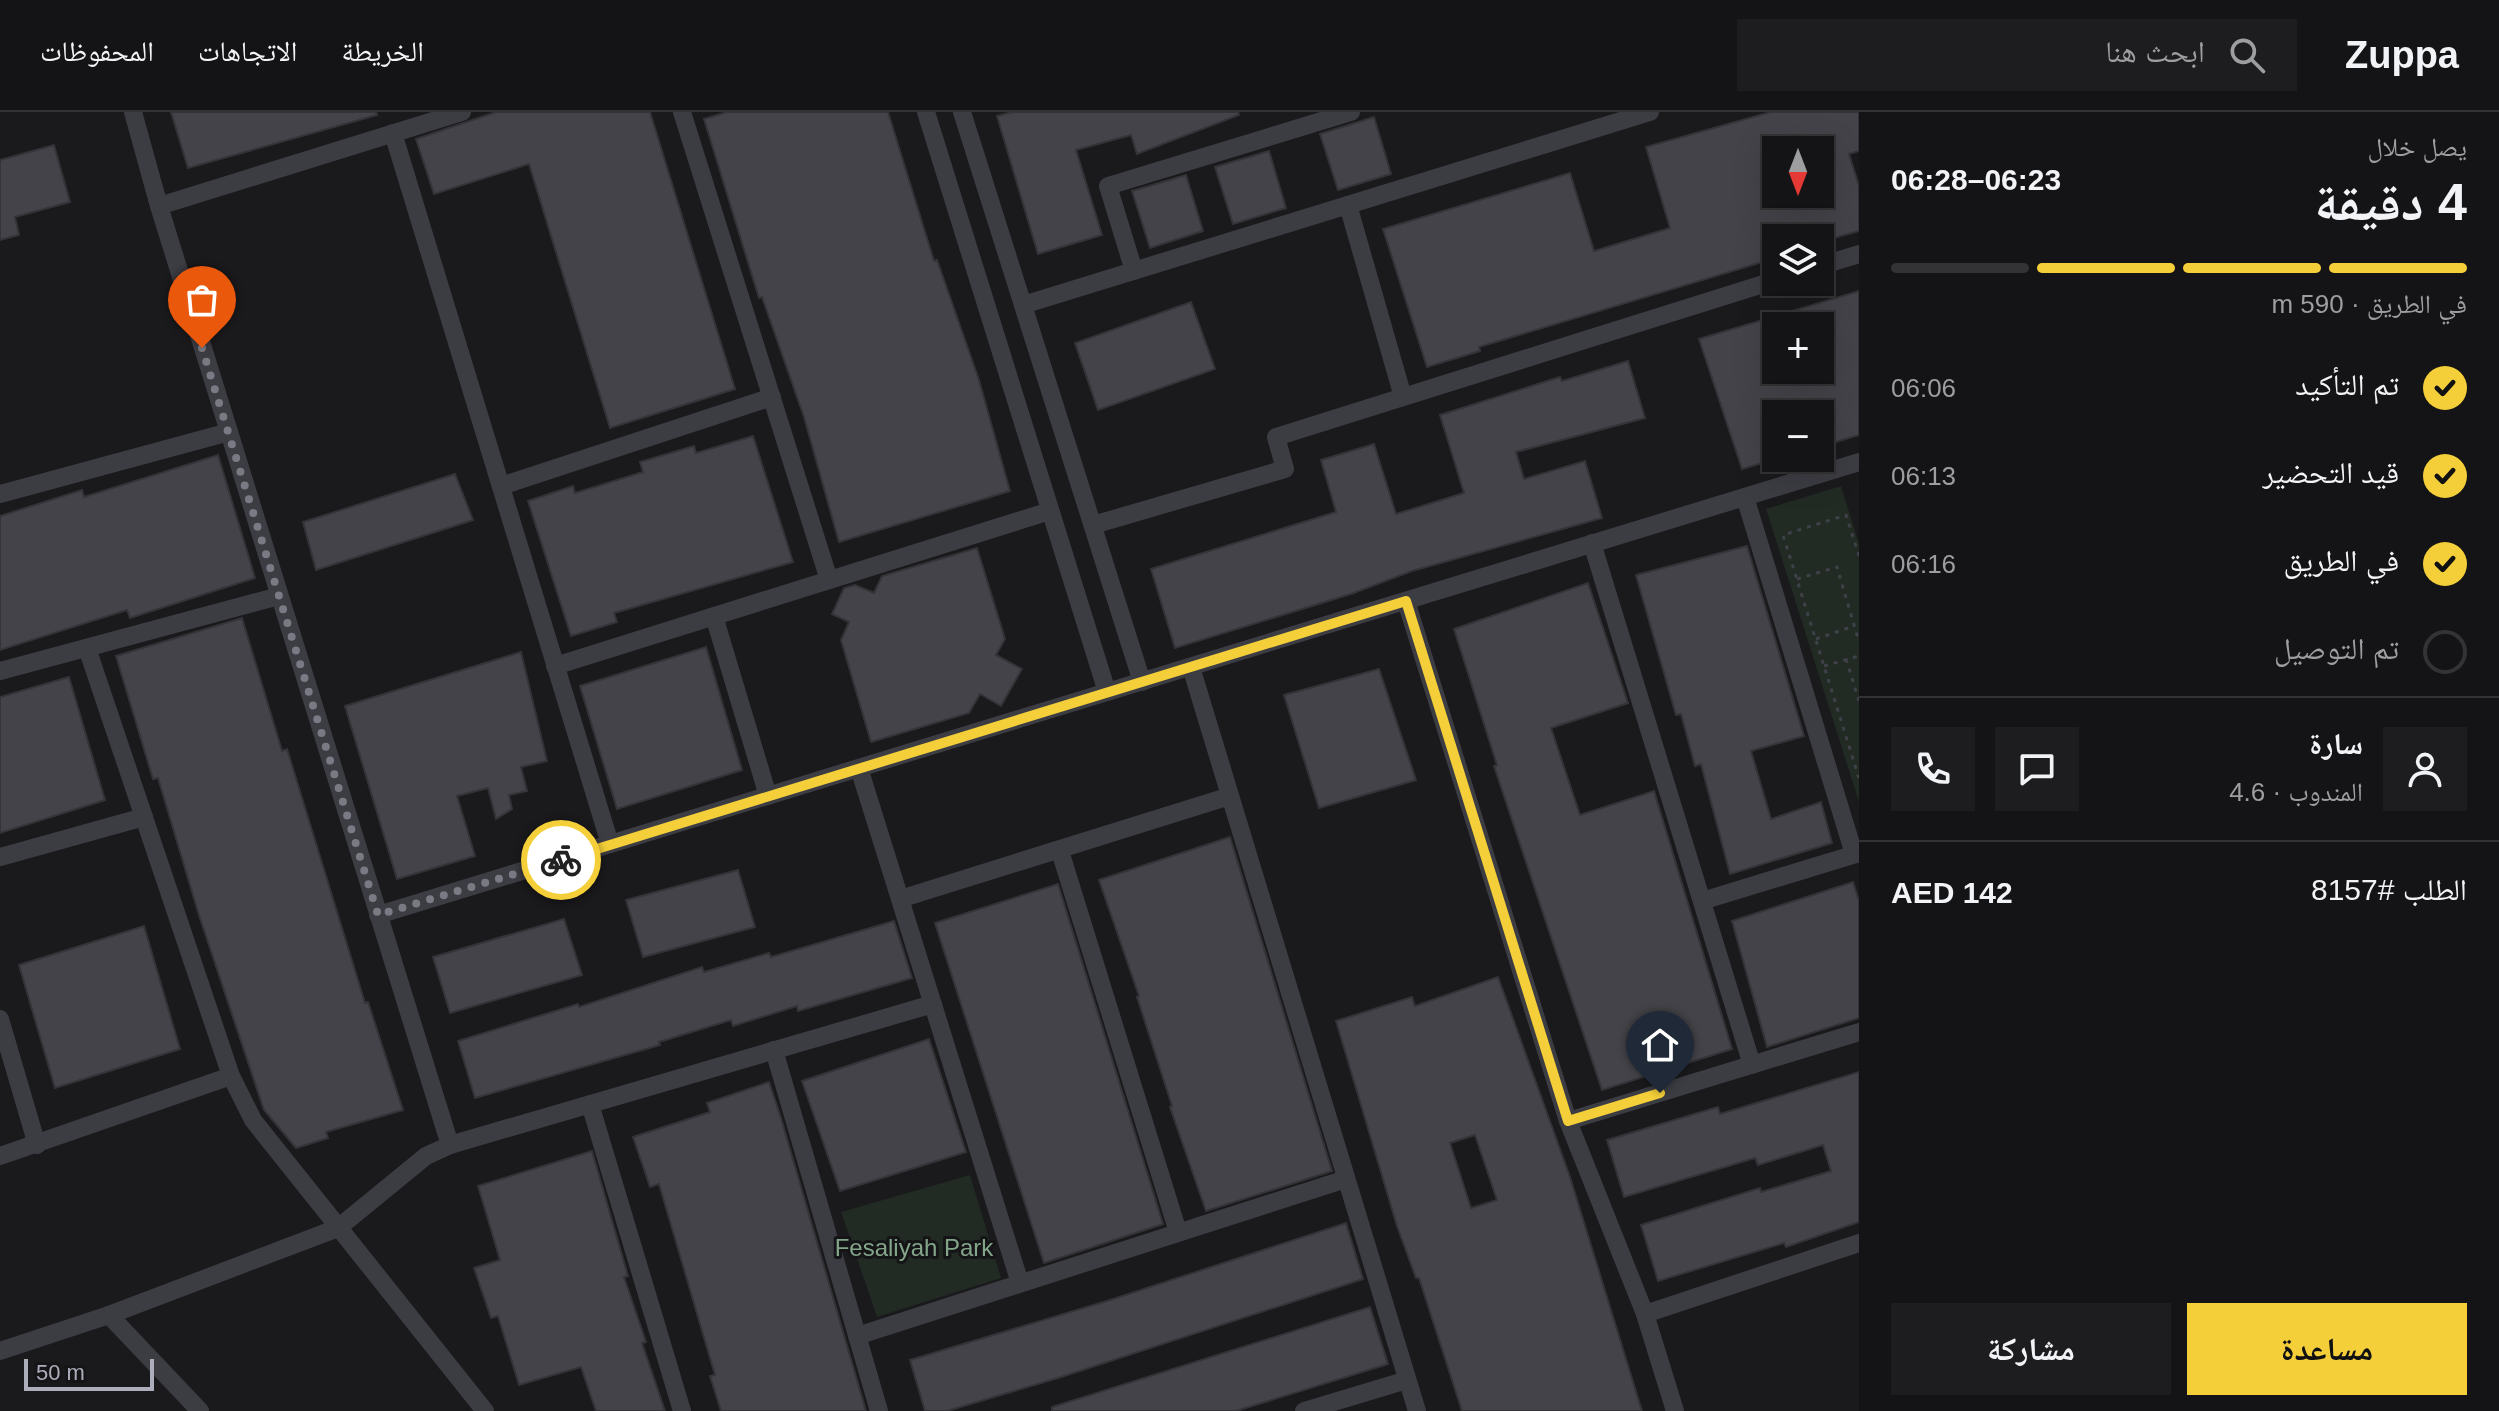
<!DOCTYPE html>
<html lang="ar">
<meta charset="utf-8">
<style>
body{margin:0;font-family:Arial,"Noto Naskh Arabic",sans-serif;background:#1d1c1e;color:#f1f3f6;direction:rtl;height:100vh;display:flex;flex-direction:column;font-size:30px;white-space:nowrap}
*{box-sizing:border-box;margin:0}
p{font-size:26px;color:#9d9ea0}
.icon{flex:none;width:44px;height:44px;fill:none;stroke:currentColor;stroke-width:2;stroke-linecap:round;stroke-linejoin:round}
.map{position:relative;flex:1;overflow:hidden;direction:ltr}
.sheet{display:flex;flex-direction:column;background:#141315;width:640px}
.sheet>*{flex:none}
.needle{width:52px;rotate:180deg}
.controls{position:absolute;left:1762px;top:24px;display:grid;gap:16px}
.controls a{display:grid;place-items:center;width:72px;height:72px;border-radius:0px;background:#141315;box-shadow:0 8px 32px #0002,0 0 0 2px #333234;font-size:40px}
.scale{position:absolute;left:24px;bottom:20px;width:130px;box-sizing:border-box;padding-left:8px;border:4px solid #acaebb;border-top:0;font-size:22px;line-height:28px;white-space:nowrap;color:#acaebb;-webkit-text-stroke:6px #151417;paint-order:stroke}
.pin{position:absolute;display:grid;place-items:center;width:68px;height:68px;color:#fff;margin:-82px -34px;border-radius:50% 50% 50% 0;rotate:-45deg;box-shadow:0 0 8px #0007}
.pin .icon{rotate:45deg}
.courier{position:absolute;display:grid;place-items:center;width:80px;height:80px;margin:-40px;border:6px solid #f4cf39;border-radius:50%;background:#fff;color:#222;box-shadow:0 2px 10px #0007}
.head em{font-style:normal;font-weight:700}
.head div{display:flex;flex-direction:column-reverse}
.head{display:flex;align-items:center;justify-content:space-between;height:136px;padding:0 32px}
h1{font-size:52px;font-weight:700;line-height:60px}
.bar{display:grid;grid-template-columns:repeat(4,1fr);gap:12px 8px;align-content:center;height:96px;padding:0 32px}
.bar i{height:10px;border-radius:6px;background:#333234}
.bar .active{background:#f4cf39}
.bar p{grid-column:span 4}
.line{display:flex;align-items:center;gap:20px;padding:0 32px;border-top:2px solid #333234}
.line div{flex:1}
.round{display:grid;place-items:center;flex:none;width:84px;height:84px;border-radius:0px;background:#1d1c1e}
ol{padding:0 32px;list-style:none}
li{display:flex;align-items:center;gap:24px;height:88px}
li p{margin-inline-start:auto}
li .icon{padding:8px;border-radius:50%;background:#f4cf39;color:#111;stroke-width:4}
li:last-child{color:#9d9ea0}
li i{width:44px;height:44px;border:4px solid #333234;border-radius:50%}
.button{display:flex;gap:16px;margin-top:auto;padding:16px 32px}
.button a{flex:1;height:92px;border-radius:0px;background:#f4cf39;color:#111;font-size:32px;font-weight:700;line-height:92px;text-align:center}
.button a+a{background:#1d1c1e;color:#f1f3f6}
header{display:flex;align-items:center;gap:48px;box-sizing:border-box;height:112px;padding:0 40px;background:#141315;border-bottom:2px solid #333234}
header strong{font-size:38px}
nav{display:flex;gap:44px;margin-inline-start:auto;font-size:28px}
.search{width:560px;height:72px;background:#1d1c1e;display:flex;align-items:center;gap:20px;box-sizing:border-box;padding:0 28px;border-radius:0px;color:#9d9ea0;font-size:30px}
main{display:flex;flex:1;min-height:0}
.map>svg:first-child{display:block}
</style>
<header>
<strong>Zuppa</strong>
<div class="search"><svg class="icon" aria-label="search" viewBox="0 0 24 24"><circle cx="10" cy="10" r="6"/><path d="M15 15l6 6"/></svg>ابحث هنا</div>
<nav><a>الخريطة</a><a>الاتجاهات</a><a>المحفوظات</a></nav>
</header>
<main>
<section class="sheet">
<div class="head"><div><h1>4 دقيقة</h1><p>يصل خلال</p></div><em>06:23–06:28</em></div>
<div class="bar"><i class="active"></i><i class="active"></i><i class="active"></i><i></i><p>في الطريق · 590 m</p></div>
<ol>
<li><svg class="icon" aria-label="check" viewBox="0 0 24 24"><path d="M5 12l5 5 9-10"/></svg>تم التأكيد<p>06:06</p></li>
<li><svg class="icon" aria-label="check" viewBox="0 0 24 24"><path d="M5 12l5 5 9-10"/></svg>قيد التحضير<p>06:13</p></li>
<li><svg class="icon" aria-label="check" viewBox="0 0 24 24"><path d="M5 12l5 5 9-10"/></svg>في الطريق<p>06:16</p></li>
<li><i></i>تم التوصيل</li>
</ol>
<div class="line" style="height:144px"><a class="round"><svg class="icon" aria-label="person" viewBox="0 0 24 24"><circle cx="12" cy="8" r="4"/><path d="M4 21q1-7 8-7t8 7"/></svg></a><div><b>سارة</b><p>المندوب · 4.6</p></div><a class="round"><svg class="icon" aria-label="chat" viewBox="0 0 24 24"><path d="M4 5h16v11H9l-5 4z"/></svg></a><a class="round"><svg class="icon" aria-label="phone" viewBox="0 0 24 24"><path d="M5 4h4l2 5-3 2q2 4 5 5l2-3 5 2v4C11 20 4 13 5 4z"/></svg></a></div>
<div class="line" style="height:104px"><div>الطلب #8157</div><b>AED 142</b></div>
<div class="button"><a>مساعدة</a><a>مشاركة</a></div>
</section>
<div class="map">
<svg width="1859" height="1299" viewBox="0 0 1859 1299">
<rect width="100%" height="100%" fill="#1a191c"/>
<g fill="#212a23">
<polygon points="1841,374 1859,432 1859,690 1766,397"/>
<polygon points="970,1063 1001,1166 877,1205 841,1100"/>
</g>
<g fill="#444349" stroke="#343338" stroke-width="2" fill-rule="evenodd">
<polygon points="171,0 376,0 377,3 188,56"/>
<polygon points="496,0 650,0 735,277 610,316 529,52 434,82 416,27"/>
<polygon points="727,0 888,0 934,149 937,148 979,268 1010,379 839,430 804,305 762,185 759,186 704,7"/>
<polygon points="1012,0 1238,0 1239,3 1137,42 1131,23 1076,38 1102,123 1038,142 997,4"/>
<path d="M 1771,0 L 1859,0 L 1859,39 L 1849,42 L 1859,74 L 1859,119 L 1820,130 L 1820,126 L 1776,126 L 1776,146 L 1479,235 L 1480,239 L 1427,255 L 1383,117 L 1570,61 L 1594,139 L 1670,116 L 1646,35 ZM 1776,38 L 1820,38 L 1820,82 L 1776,82 Z"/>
<polygon points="1374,5 1391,62 1338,78 1320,22"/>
<polygon points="54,33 70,90 15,105 19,123 0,128 0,48"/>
<polygon points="1269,39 1286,96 1233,112 1215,55"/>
<polygon points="1186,63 1203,119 1150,136 1132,79"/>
<path d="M 1859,179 L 1859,323 L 1820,335 L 1820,302 L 1776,302 L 1776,347 L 1742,357 L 1699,227 ZM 1776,214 L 1820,214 L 1820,258 L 1776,258 Z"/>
<polygon points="1191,190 1215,257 1098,298 1075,231"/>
<polygon points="1628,249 1645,306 1516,340 1524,367 1585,349 1602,406 1412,459 1351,482 1175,536 1151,457 1336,400 1321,348 1374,332 1396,402 1464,381 1440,303 1560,265 1562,269"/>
<polygon points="753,324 793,450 614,501 617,510 571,524 528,389 573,374 575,381 643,360 640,350 694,334 696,341"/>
<polygon points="218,343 255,466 130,506 127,498 0,538 0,404 82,378 84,385"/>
<polygon points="455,362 473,408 316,458 303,410"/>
<polygon points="1747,434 1804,624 1751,639 1771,707 1821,690 1832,731 1730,762 1701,652 1695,654 1681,602 1676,603 1636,463"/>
<polygon points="977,436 1005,527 996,543 1022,557 1001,594 980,582 969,601 871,630 841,528 849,510 832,502 844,476 855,473 874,481 882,464"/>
<polygon points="1588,471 1628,591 1551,616 1580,703 1654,679 1732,937 1602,978 1494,654 1497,653 1454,517"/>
<polygon points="242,506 282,639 287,637 365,891 368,890 403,998 326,1020 328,1026 296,1036 264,998 198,800 158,666 153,667 116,544"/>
<polygon points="706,535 742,658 617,697 580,574"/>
<polygon points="521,540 547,649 521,655 527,679 509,683 512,697 496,707 488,676 457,684 475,744 397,767 345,594"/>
<polygon points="1379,557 1416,668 1319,696 1284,583"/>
<polygon points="69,565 105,688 0,721 0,585"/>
<polygon points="1230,725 1332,1059 1206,1099 1170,995 1172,994 1137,885 1139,884 1099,768"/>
<polygon points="738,758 755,815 643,845 626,788"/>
<polygon points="1853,770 1859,789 1859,906 1767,935 1732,809"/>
<polygon points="1058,772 1163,1112 1044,1151 935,811"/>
<polygon points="564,807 582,863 450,901 433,845"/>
<polygon points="894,809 912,866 798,899 797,894 733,914 731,908 659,930 660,933 475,986 458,929 578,892 579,895 702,855 704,860 769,841 771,845"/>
<polygon points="144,814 180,937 55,976 19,853"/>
<path d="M 1498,865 L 1570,1065 L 1642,1299 L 1462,1299 L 1419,1166 L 1416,1166 L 1397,1114 L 1336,909 L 1412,885 L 1415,894 ZM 1475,1023 L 1497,1088 L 1471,1096 L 1450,1031 Z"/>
<polygon points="929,927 966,1040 840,1079 802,969"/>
<polygon points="1859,960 1859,1110 1786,1135 1784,1131 1658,1169 1641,1113 1760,1076 1761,1080 1831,1059 1823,1033 1758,1053 1755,1046 1624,1085 1607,1028 1718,995 1720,1002"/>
<polygon points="769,970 781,1006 866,1299 721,1299 710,1264 715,1263 659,1072 650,1075 633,1025 710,1000 707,991"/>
<polygon points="592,1039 628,1164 624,1165 646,1230 642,1231 665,1299 596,1299 581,1255 519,1273 498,1204 491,1206 474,1156 500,1148 478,1074"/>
<polygon points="1346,1111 1363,1167 1058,1266 947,1299 925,1299 910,1248 1107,1189"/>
<polygon points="1370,1195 1388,1252 1236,1299 1052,1299 1052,1295"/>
</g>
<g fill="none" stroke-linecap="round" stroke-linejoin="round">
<g stroke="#404148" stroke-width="3" stroke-dasharray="4 6" stroke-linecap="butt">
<polyline points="1859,444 1846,403 1783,423 1859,666"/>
<polyline points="1797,467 1837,455 1859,530"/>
<polyline points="1816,527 1854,514"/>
<polyline points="1846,547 1859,589"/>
<polyline points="1824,554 1859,544"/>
</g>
<g stroke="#3c3c43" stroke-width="18">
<polyline points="133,0 159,94 450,1033"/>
<polyline points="682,0 829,468"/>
<polyline points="926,0 1107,580"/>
<polyline points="962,0 1142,570"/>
<polyline points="393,21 610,732"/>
<polyline points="1348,93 1403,285"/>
<polyline points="159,94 462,0"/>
<polyline points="1820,154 1859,142"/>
<polyline points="1134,159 1108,74 1351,0"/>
<polyline points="1023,193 1650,0"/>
<polyline points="501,374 772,285"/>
<polyline points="0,382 229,320"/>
<polyline points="1745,385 1854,742"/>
<polyline points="1093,413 1285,357 1276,325 1776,168"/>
<polyline points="1592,431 1752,953"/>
<polyline points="1406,489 1568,1009 1645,1202 1675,1299"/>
<polyline points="714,504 768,684"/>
<polyline points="87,536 231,964 253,1008 485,1299"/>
<polyline points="555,554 1050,399"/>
<polyline points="1191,555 1417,1299"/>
<polyline points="0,559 279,484"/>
<polyline points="859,656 1020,1171"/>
<polyline points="1060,739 1178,1120"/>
<polyline points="0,745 144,705"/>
<polyline points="900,787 1230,684"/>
<polyline points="1702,789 1859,741"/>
<polyline points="378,803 1859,350"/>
<polyline points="0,907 37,1033"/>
<polyline points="774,938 879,1299"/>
<polyline points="590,992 682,1299"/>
<polyline points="1568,1009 1859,920"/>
<polyline points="0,1044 231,964"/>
<polyline points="1645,1202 1859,1131"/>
<polyline points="109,1203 200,1299"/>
<polyline points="857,1224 1346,1067"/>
<polyline points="0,1239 109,1203 338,1116 426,1044 450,1033 933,892"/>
<polyline points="1304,1299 1407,1268"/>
</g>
</g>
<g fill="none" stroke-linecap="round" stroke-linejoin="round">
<polyline stroke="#797a83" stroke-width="8" stroke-dasharray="0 14.4" points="202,236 378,803 561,748"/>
<polyline stroke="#f4cf39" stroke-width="10" points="561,748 1406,489 1568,1009 1660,981"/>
</g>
<g text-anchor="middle" stroke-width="6" stroke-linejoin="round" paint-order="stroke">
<g font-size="24" fill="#83a68a" stroke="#151417">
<text x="914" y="1144">Fesaliyah Park</text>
</g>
</g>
</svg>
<div class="controls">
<a><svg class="needle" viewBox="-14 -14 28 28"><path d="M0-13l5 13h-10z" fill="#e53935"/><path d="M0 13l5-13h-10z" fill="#9d9ea0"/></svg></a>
<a><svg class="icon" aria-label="layers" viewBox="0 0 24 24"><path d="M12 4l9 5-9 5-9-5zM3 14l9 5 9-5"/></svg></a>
<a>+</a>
<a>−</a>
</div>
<div class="scale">50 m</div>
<div class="pin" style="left:202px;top:236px;background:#ea580c"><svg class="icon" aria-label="bag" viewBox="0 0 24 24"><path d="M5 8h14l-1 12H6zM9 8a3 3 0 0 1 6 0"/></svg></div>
<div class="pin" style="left:1660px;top:981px;background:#1f2937"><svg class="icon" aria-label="home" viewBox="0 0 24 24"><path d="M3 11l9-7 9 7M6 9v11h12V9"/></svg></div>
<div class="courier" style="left:561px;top:748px"><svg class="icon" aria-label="bike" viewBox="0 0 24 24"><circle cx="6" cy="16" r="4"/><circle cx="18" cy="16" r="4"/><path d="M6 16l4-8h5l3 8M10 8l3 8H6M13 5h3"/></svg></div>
</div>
</main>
